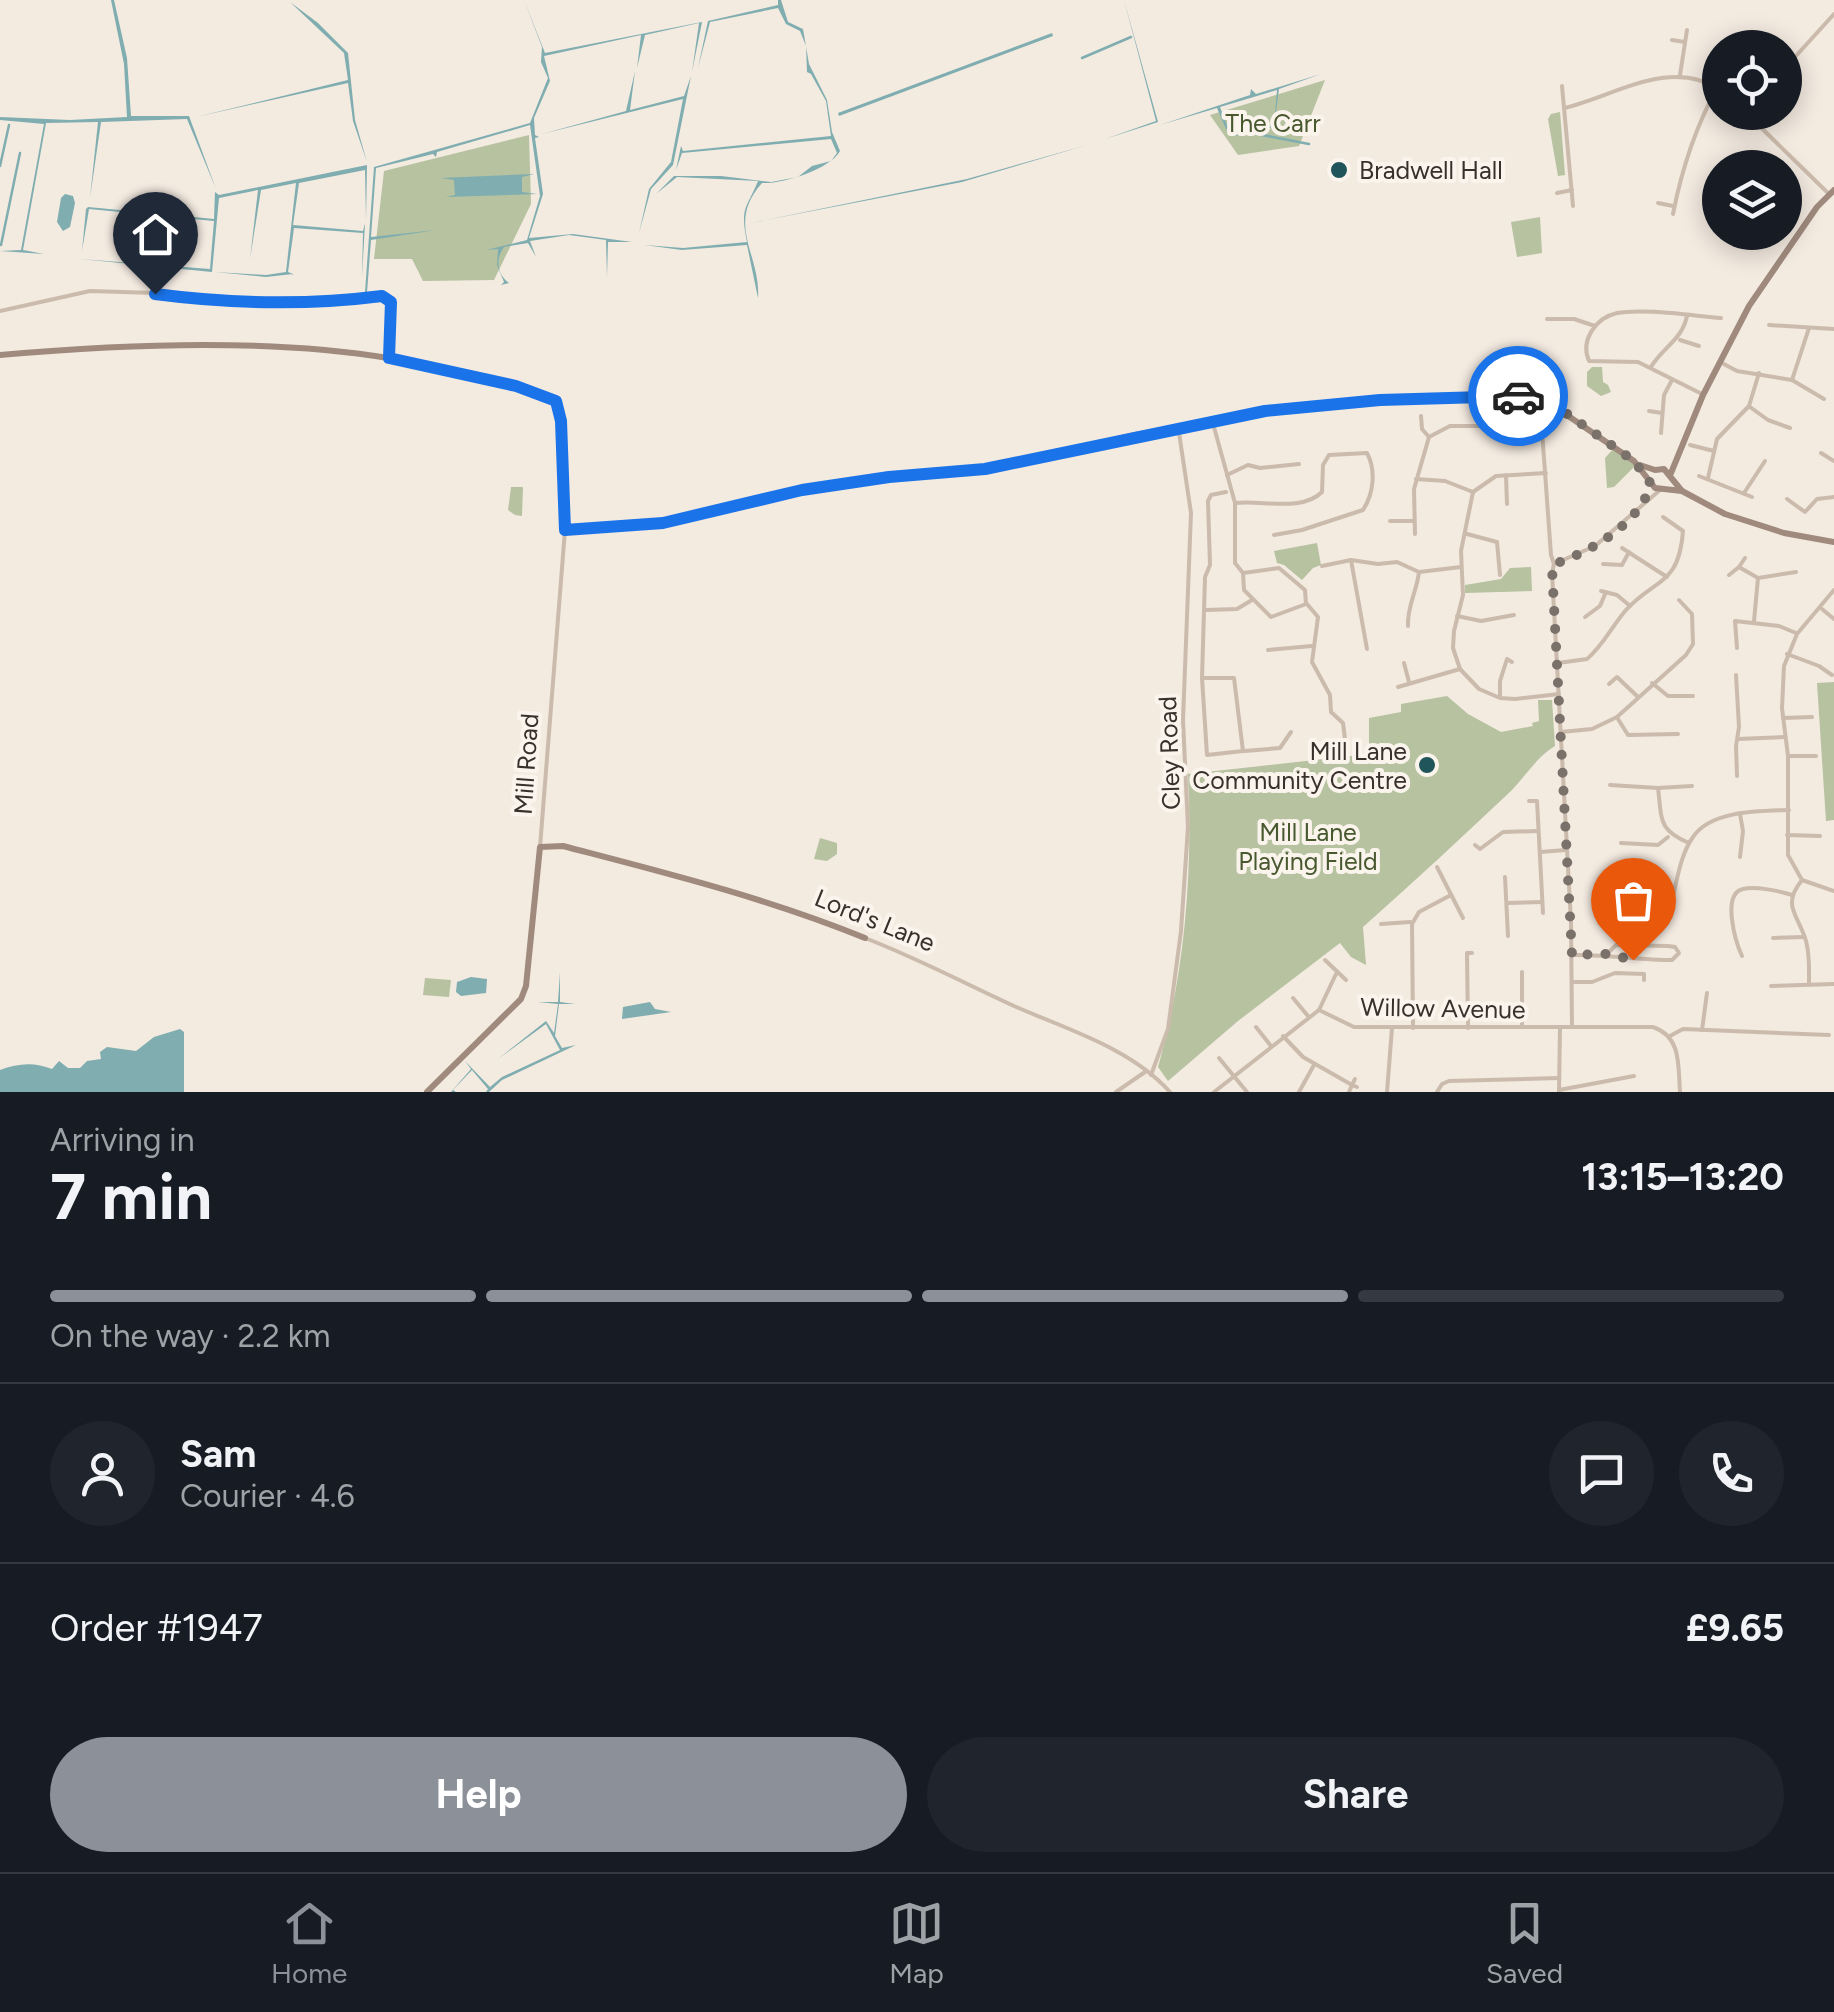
<!DOCTYPE html>
<meta charset="utf-8">
<style>
body{margin:0;font-family:Figtree,sans-serif;background:#20242c;color:#f1f3f6;height:100vh;display:flex;flex-direction:column;font-size:38px;white-space:nowrap}
*{box-sizing:border-box;margin:0}
p{font-size:32px;color:#9ea1a6}
.icon{flex:none;width:55px;height:55px;fill:none;stroke:currentColor;stroke-width:2;stroke-linecap:round;stroke-linejoin:round}
.map{position:relative;height:1092px;overflow:hidden}
.panel{display:flex;flex-direction:column;background:#171b24;flex:1}
.panel>*{flex:none}
.buttons{position:absolute;left:1702px;top:30px;display:grid;gap:20px}
.buttons a{display:grid;place-items:center;width:100px;height:100px;border-radius:50%;background:#171b24;box-shadow:0 5px 25px #0003;font-size:50px}
.pin{position:absolute;display:grid;place-items:center;width:85px;height:85px;color:#fff;margin:-102px -42px;border-radius:50% 50% 50% 0;rotate:-45deg;box-shadow:0 0 10px #0007}
.pin .icon{rotate:45deg}
.courier{position:absolute;display:grid;place-items:center;width:100px;height:100px;margin:-50px;border:8px solid #1a73e8;border-radius:50%;background:#fff;color:#222;box-shadow:0 2px 12px #0007}
.headline em{font-style:normal;font-weight:700}
.headline div{display:flex;flex-direction:column-reverse}
.headline{display:flex;align-items:center;justify-content:space-between;height:170px;padding:0 50px}
h1{font-size:65px;font-weight:700;line-height:75px}
.bar{display:grid;grid-template-columns:repeat(4,1fr);gap:15px 10px;align-content:center;height:120px;padding:0 50px}
.bar i{height:12px;border-radius:8px;background:#363941}
.bar .selected{background:#8c9099}
.bar p{grid-column:span 4}
.line{display:flex;align-items:center;gap:25px;padding:0 50px;border-top:2px solid #363941}
.line div{flex:1}
.round{display:grid;place-items:center;flex:none;width:105px;height:105px;border-radius:52px;background:#20242c}
.action{display:flex;gap:20px;margin-top:auto;padding:20px 50px}
.action a{flex:1;height:115px;border-radius:60px;background:#8c9099;color:#fff;font-size:40px;font-weight:700;line-height:115px;text-align:center}
.action a+a{background:#20242c;color:#f1f3f6}
.tab-bar{display:flex;justify-content:space-around;align-items:center;height:140px;border-top:2px solid #363941;background:#171b24;font-size:28px;color:#9ea1a6}
.tab-bar a{display:grid;justify-items:center;gap:5px}
.tab-bar .selected{color:#8c9099}
.map>svg:first-child{display:block}
</style>
<div class="map">
<svg width="1834" height="1092" viewBox="0 0 1834 1092">
<rect width="100%" height="100%" fill="#f3eae0"/>
<g fill="#b6c2a0">
<polygon points="1325,80 1299,146 1238,155 1210,115"/>
<polygon points="1560,112 1565,175 1558,176 1548,119 1551,114"/>
<polygon points="529,135 531,204 494,280 423,281 412,259 374,259 384,171"/>
<polygon points="1540,217 1542,253 1517,257 1511,222"/>
<polygon points="1592,367 1602,367 1603,382 1608,385 1611,392 1601,396 1587,386 1587,372"/>
<polygon points="1614,448 1636,465 1614,487 1607,488 1605,458"/>
<polygon points="511,487 523,487 522,516 515,515 508,510"/>
<polygon points="1317,543 1321,565 1313,568 1302,580 1284,565 1277,563 1274,551"/>
<polygon points="1531,567 1532,591 1465,593 1465,585 1501,579 1510,568"/>
<polygon points="1834,682 1834,820 1826,821 1817,683"/>
<path d="M 1447,696 L 1468,714 L 1501,732 L 1533,726 L 1532,723 L 1539,721 L 1538,700 L 1552,700 L 1555,746 C 1538,756 1526,775 1512,790 C 1463,836 1414,882 1363,927 L 1366,965 L 1351,957 L 1340,943 L 1238,1021 L 1168,1081 L 1158,1067 C 1185,973 1193,871 1188,774 L 1369,754 L 1369,718 L 1401,712 L 1401,704 Z"/>
<polygon points="820,838 837,843 837,854 827,861 814,859"/>
<polygon points="425,978 451,980 449,997 423,995"/>
</g>
<g fill="#7fadb0" fill-rule="evenodd">
<polygon points="111,0 114,0 127,58 131,116 189,116 216,189 187,119 101,122 90,198 98,122 46,123 23,250 44,254 0,251 21,250 44,124 0,120 0,117 70,120 127,117 124,64"/>
<path d="M 524,0 L 545,53 L 702,22 L 692,72 L 699,23 L 645,35 L 637,68 L 641,35 L 544,56 L 550,81 L 534,118 L 535,135 L 539,137 L 535,138 L 543,194 L 529,238 L 573,234 L 632,242 L 608,242 L 607,277 L 606,240 L 569,235 L 530,241 L 536,257 L 528,243 L 504,247 C 495,259 497,274 509,283 L 501,285 L 504,282 L 497,265 L 498,249 L 486,250 L 527,240 L 540,196 L 530,125 L 437,152 L 436,157 L 433,154 L 376,168 L 371,237 L 436,230 L 371,240 L 367,293 L 370,296 L 367,296 L 365,292 L 374,167 L 530,123 L 548,78 L 541,62 L 542,47 Z"/>
<path d="M 778,0 L 781,0 L 788,22 L 803,29 L 809,64 L 827,100 L 832,132 L 840,151 C 830,169 784,184 762,183 C 725,224 761,255 758,298 L 747,245 L 682,250 L 644,245 L 683,248 L 747,242 C 740,207 746,210 758,181 L 677,177 L 656,194 L 674,176 L 721,176 L 771,182 L 798,177 L 812,166 L 831,161 L 837,153 L 831,139 L 682,153 L 676,170 L 681,146 L 683,151 L 831,136 L 826,101 L 811,74 L 807,72 L 806,46 L 800,31 L 786,24 L 778,8 L 710,22 L 698,68 L 708,21 L 778,5 Z"/>
<polygon points="1124,0 1158,122 1105,139 1156,121"/>
<polygon points="290,2 318,23 348,53 355,120 367,162 353,121 348,83 196,117 348,80 344,53"/>
<polygon points="1052,33 1053,36 839,116 838,113"/>
<polygon points="635,71 630,110 684,96 691,76 673,165 651,189 639,233 649,189 671,162 683,99 542,134 626,111"/>
<path d="M 1321,74 L 1279,89 L 1274,127 L 1235,136 L 1226,129 L 1217,108 L 1160,125 L 1250,95 L 1251,89 L 1256,94 ZM 1277,90 L 1274,125 L 1237,135 L 1229,131 L 1220,107 Z"/>
<polygon points="1087,145 962,182 751,223 967,179"/>
<polygon points="367,165 366,220 365,170 299,183 293,225 363,231 365,223 362,278 363,233 294,228 288,272 310,281 293,274 266,277 215,272 266,275 286,272 296,183 261,190 250,259 258,190 219,198 212,272 80,259 210,269 214,221 89,209 82,251 86,209 88,207 214,219 215,192 219,195"/>
<polygon points="534,174 522,177 522,192 537,194 446,197 455,195 454,180 441,178"/>
<polygon points="65,194 73,196 75,203 70,227 63,231 57,222 61,198"/>
<polygon points="560,972 560,1002 575,1004 559,1004 555,1036 562,1048 576,1045 502,1080 489,1092 486,1092 488,1089 472,1070 453,1090 456,1092 451,1092 471,1069 465,1061 490,1087 502,1077 560,1050 546,1024 498,1059 546,1021 554,1033 558,1004 538,1002 558,1002"/>
<polygon points="471,977 487,979 486,993 461,996 456,992 457,982"/>
<polygon points="650,1002 655,1009 671,1012 622,1019 623,1007"/>
<path d="M 180,1029 L 184,1032 L 184,1092 L 0,1092 L 0,1070 C 18,1063 35,1062 52,1069 L 59,1061 L 68,1068 L 80,1068 L 87,1061 L 101,1059 L 100,1052 L 107,1047 L 136,1051 L 154,1037 Z"/>
</g>
<g fill="none" stroke-linecap="round" stroke-linejoin="round">
<g stroke="#7fadb0" stroke-width="2.5">
<polyline points="1082,58 1131,37"/>
<polyline points="1252,133 1309,144"/>
<polyline points="0,166 9,125"/>
<polyline points="1,245 20,153"/>
</g>
<g stroke="#cbbbac" stroke-width="4">
<polyline points="1672,40 1685,42"/>
<polyline points="1785,68 1834,14"/>
<polyline points="1680,75 1687,30"/>
<polyline points="1562,86 1573,206"/>
<path d="M 1564,108 C 1615,96 1670,57 1720,90"/>
<polyline points="1745,112 1829,194"/>
<polyline points="1557,193 1572,190"/>
<polyline points="1658,203 1673,206"/>
<path d="M 1673,214 C 1682,168 1695,128 1717,88"/>
<polyline points="0,311 90,291 155,293 238,304 330,303 382,296 391,302 389,358"/>
<polyline points="1547,319 1574,319 1595,326"/>
<polyline points="1769,325 1834,329"/>
<polyline points="1680,340 1699,346"/>
<polyline points="1722,363 1737,371 1792,380 1824,399"/>
<path d="M 1651,367 C 1663,347 1682,340 1687,316"/>
<polyline points="1792,380 1809,328"/>
<path d="M 1702,394 L 1638,362 L 1589,361 C 1580,341 1595,318 1617,313 C 1642,308 1694,316 1721,318"/>
<polyline points="1750,407 1768,420 1790,428"/>
<polyline points="1649,411 1662,413"/>
<polyline points="1421,416 1422,429 1429,437"/>
<polyline points="1541,417 1551,555 1554,564 1552,573 1571,922 1572,1027"/>
<polyline points="1212,420 1235,503 1235,563 1243,573 1244,590 1271,617 1306,604 1305,590 1279,568 1243,573"/>
<polyline points="1661,433 1664,395 1672,380"/>
<polyline points="1690,445 1714,451"/>
<polyline points="1821,453 1834,461"/>
<polyline points="1546,473 1496,476 1473,492 1461,551 1463,595 1454,631 1453,648 1460,669 1479,689 1500,698 1515,699 1559,694"/>
<polyline points="1227,475 1248,465 1260,468 1299,464"/>
<polyline points="1506,475 1507,504"/>
<polyline points="1699,476 1752,497"/>
<polyline points="1708,478 1717,439 1749,406 1759,373"/>
<polyline points="1416,479 1445,481 1473,492"/>
<polyline points="1744,493 1765,461"/>
<polyline points="1787,499 1805,512 1817,499 1834,497"/>
<path d="M 1235,503 C 1263,500 1302,512 1322,492 L 1323,465 L 1329,455 L 1367,453 C 1376,470 1374,493 1363,510 L 1302,530 L 1274,535"/>
<polyline points="1390,521 1414,521"/>
<polyline points="1415,534 1414,489 1429,437 1450,426 1489,426"/>
<polyline points="1467,534 1497,542 1500,575"/>
<polyline points="1622,548 1667,577"/>
<polyline points="1351,560 1367,649"/>
<polyline points="1554,564 1595,546 1660,490"/>
<polyline points="1603,564 1622,565 1629,552"/>
<polyline points="1322,566 1351,560 1378,564 1397,562 1419,572"/>
<polyline points="1739,567 1745,558"/>
<polyline points="1729,575 1739,567 1758,578 1796,572"/>
<polyline points="1834,590 1797,634 1784,666 1782,708 1788,756 1788,855 1802,880 1834,891"/>
<polyline points="1601,591 1617,595 1630,606"/>
<polyline points="1307,604 1318,617 1312,662 1330,695 1331,712 1343,723 1345,739"/>
<polyline points="1822,609 1834,619"/>
<polyline points="1206,610 1237,609 1252,600"/>
<polyline points="1457,616 1481,621 1514,615"/>
<polyline points="1585,617 1600,606 1606,592"/>
<polyline points="1754,621 1758,578"/>
<path d="M 1408,626 C 1407,606 1417,591 1419,572 L 1461,567"/>
<polyline points="1737,648 1735,621 1779,626 1796,633"/>
<polyline points="1268,650 1312,646"/>
<polyline points="1787,654 1819,666 1832,675"/>
<polyline points="1404,663 1409,682"/>
<path d="M 1558,663 L 1587,659 C 1603,646 1612,626 1626,610 C 1655,578 1679,586 1683,531 L 1663,517"/>
<polyline points="1736,675 1739,727 1736,746 1737,776"/>
<polyline points="1202,678 1234,678 1243,751 1207,755 1202,678 1205,577 1210,565 1208,501 1211,495 1226,492"/>
<polyline points="1652,683 1668,696 1693,696"/>
<polyline points="1609,684 1617,677 1638,697"/>
<polyline points="1398,687 1460,669"/>
<polyline points="1500,697 1500,681 1507,659 1512,662"/>
<polyline points="1783,718 1812,717"/>
<polyline points="1618,719 1628,735 1678,734"/>
<polyline points="1561,732 1592,729 1617,717 1686,655 1693,644 1692,614 1679,600"/>
<polyline points="1738,739 1785,737"/>
<polyline points="1245,751 1280,748 1291,732"/>
<polyline points="1790,756 1816,756"/>
<polyline points="1610,785 1658,788 1692,786"/>
<path d="M 1658,788 C 1662,820 1658,830 1689,843"/>
<polyline points="1529,801 1537,801 1543,913"/>
<polyline points="1740,814 1743,831 1740,857"/>
<polyline points="1787,835 1820,836"/>
<polyline points="1621,843 1658,845 1668,837"/>
<polyline points="1475,845 1480,849 1503,832 1538,831"/>
<polyline points="540,847 565,530"/>
<polyline points="1540,852 1566,850"/>
<polyline points="1437,867 1463,918"/>
<polyline points="1505,877 1508,936"/>
<path d="M 1802,880 C 1781,906 1798,914 1806,941 C 1810,955 1809,969 1809,984"/>
<polyline points="1507,903 1542,902"/>
<path d="M 1618,911 L 1665,914 L 1669,911 C 1676,889 1679,856 1693,837 C 1711,810 1760,811 1789,810"/>
<polyline points="1381,924 1410,922"/>
<path d="M 865,938 C 917,958 964,983 1014,1006 C 1066,1029 1131,1048 1170,1092"/>
<polyline points="1773,938 1803,937"/>
<path d="M 1572,955 C 1606,954 1638,960 1672,960 L 1679,953 L 1675,947 L 1668,946 L 1616,945 L 1608,953"/>
<path d="M 1742,956 C 1736,943 1721,894 1743,889 C 1756,886 1779,891 1792,895"/>
<polyline points="1325,960 1346,980"/>
<polyline points="1522,972 1522,1027"/>
<polyline points="1573,982 1592,982 1615,973 1644,974 1644,980"/>
<polyline points="1771,986 1834,984"/>
<polyline points="1293,998 1308,1016"/>
<path d="M 1319,1010 L 1354,1027 L 1653,1027 C 1682,1037 1678,1066 1680,1092"/>
<polyline points="1256,1027 1271,1046"/>
<polyline points="1413,1028 1412,924 1419,912 1451,895"/>
<polyline points="1468,1028 1467,953 1472,953"/>
<polyline points="1702,1030 1707,993"/>
<polyline points="1283,1036 1303,1057 1352,1085 1349,1092"/>
<polyline points="1670,1036 1683,1029 1829,1035"/>
<polyline points="1219,1058 1247,1092"/>
<polyline points="1151,1075 1168,1029 1181,931 1188,827 1183,720 1191,513 1178,426"/>
<polyline points="1355,1079 1352,1085 1357,1087"/>
<polyline points="1559,1090 1634,1076"/>
<polyline points="1116,1092 1145,1072"/>
<polyline points="1214,1092 1319,1010 1336,974"/>
<polyline points="1299,1092 1314,1065"/>
<polyline points="1387,1092 1392,1028"/>
<polyline points="1437,1092 1442,1084 1449,1081 1559,1078"/>
<polyline points="1559,1092 1560,1027"/>
</g>
<g stroke="#9f8a7d" stroke-width="6">
<path d="M 0,355 C 122,344 267,338 388,358 C 441,366 493,380 544,394 L 555,401 L 560,413 L 565,530 L 663,523 L 802,491 L 889,477 L 985,469 L 1135,435 L 1265,411 L 1385,400 L 1526,396 L 1542,398 L 1634,461 L 1655,488 L 1682,491"/>
<polyline points="1640,465 1655,470 1664,469 1682,491 1725,514 1784,533 1834,542"/>
<polyline points="1671,473 1703,395 1749,306 1817,207 1834,190"/>
<path d="M 427,1092 L 521,999 L 526,986 L 540,847 L 563,846 C 666,873 767,898 865,938"/>
</g>
</g>
<g fill="none" stroke-linecap="round" stroke-linejoin="round">
<path stroke="#7a716a" stroke-width="10" stroke-dasharray="0 18" d="M 1518,396 L 1546,399 L 1634,461 L 1651,484 C 1640,523 1591,552 1554,564 L 1552,568 L 1572,955 L 1608,954 L 1633,960"/>
<path stroke="#1a73e8" stroke-width="12" d="M 155,294 C 232,304 304,306 382,296 L 391,302 L 389,358 L 516,386 L 556,401 L 561,421 L 565,530 L 663,523 L 802,490 L 889,477 L 985,469 L 1265,411 L 1380,400 L 1518,396"/>
</g>
<g fill="#20565b" stroke="#faf4ed" stroke-width="4">
<circle cx="1339" cy="170" r="10"/>
<circle cx="1427" cy="765" r="10"/>
</g>
<g text-anchor="middle" stroke-width="8" stroke-linejoin="round" paint-order="stroke">
<g font-size="25" fill="#48582f" stroke="#faf4ed">
<text x="1273" y="132">The Carr</text>
<text x="1308" y="841">Mill Lane<tspan x="1308" dy="29">Playing Field</tspan></text>
</g>
<g font-size="25" fill="#39302b" stroke="#faf4ed" text-anchor="start">
<text x="1359" y="179">Bradwell Hall</text>
<text x="1407" y="760" text-anchor="end">Mill Lane<tspan x="1407" dy="29">Community Centre</tspan></text>
</g>
<g font-size="25" fill="#39302b" stroke="#faf4ed">
<text transform="translate(1169 753) rotate(-92)" y="9">Cley Road</text>
<text transform="translate(526 764) rotate(-86)" y="9">Mill Road</text>
<text transform="translate(875 920) rotate(22)" y="9">Lord's Lane</text>
<text transform="translate(1443 1008) rotate(1)" y="9">Willow Avenue</text>
</g>
</g>
</svg>
<div class="buttons">
<a><svg class="icon" aria-label="locate" viewBox="0 0 24 24"><circle cx="12" cy="12" r="6"/><path d="M12 2v4M12 18v4M2 12h4M18 12h4"/></svg></a>
<a><svg class="icon" aria-label="layers" viewBox="0 0 24 24"><path d="M12 4l9 5-9 5-9-5zM3 14l9 5 9-5"/></svg></a>
</div>
<div class="pin" style="left:1633px;top:960px;background:#ea580c"><svg class="icon" aria-label="bag" viewBox="0 0 24 24"><path d="M5 8h14l-1 12H6zM9 8a3 3 0 0 1 6 0"/></svg></div>
<div class="pin" style="left:155px;top:294px;background:#1f2937"><svg class="icon" aria-label="home" viewBox="0 0 24 24"><path d="M3 11l9-7 9 7M6 9v11h12V9"/></svg></div>
<div class="courier" style="left:1518px;top:396px"><svg class="icon" aria-label="car" viewBox="0 0 24 24"><path d="M5 17H2v-5l4-1 3-4h7l3 4 3 1v5h-3M9 17h6M6 11h13"/><circle cx="7" cy="17" r="2"/><circle cx="17" cy="17" r="2"/></svg></div>
</div>
<section class="panel">
<div class="headline"><div><h1>7 min</h1><p>Arriving in</p></div><em>13:15–13:20</em></div>
<div class="bar"><i class="selected"></i><i class="selected"></i><i class="selected"></i><i></i><p>On the way · 2.2 km</p></div>
<div class="line" style="height:180px"><a class="round"><svg class="icon" aria-label="person" viewBox="0 0 24 24"><circle cx="12" cy="8" r="4"/><path d="M4 21q1-7 8-7t8 7"/></svg></a><div><b>Sam</b><p>Courier · 4.6</p></div><a class="round"><svg class="icon" aria-label="chat" viewBox="0 0 24 24"><path d="M4 5h16v11H9l-5 4z"/></svg></a><a class="round"><svg class="icon" aria-label="phone" viewBox="0 0 24 24"><path d="M5 4h4l2 5-3 2q2 4 5 5l2-3 5 2v4C11 20 4 13 5 4z"/></svg></a></div>
<div class="line" style="height:130px"><div>Order #1947</div><b>£9.65</b></div>
<div class="action"><a>Help</a><a>Share</a></div>
</section>
<nav class="tab-bar">
<a class="selected"><svg class="icon" aria-label="home" viewBox="0 0 24 24"><path d="M3 11l9-7 9 7M6 9v11h12V9"/></svg>Home</a>
<a><svg class="icon" aria-label="map" viewBox="0 0 24 24"><path d="M3 6l6-2 6 2 6-2v14l-6 2-6-2-6 2zM9 4v14M15 6v14"/></svg>Map</a>
<a><svg class="icon" aria-label="saved" viewBox="0 0 24 24"><path d="M7 4h10v16l-5-4-5 4z"/></svg>Saved</a>
</nav>
